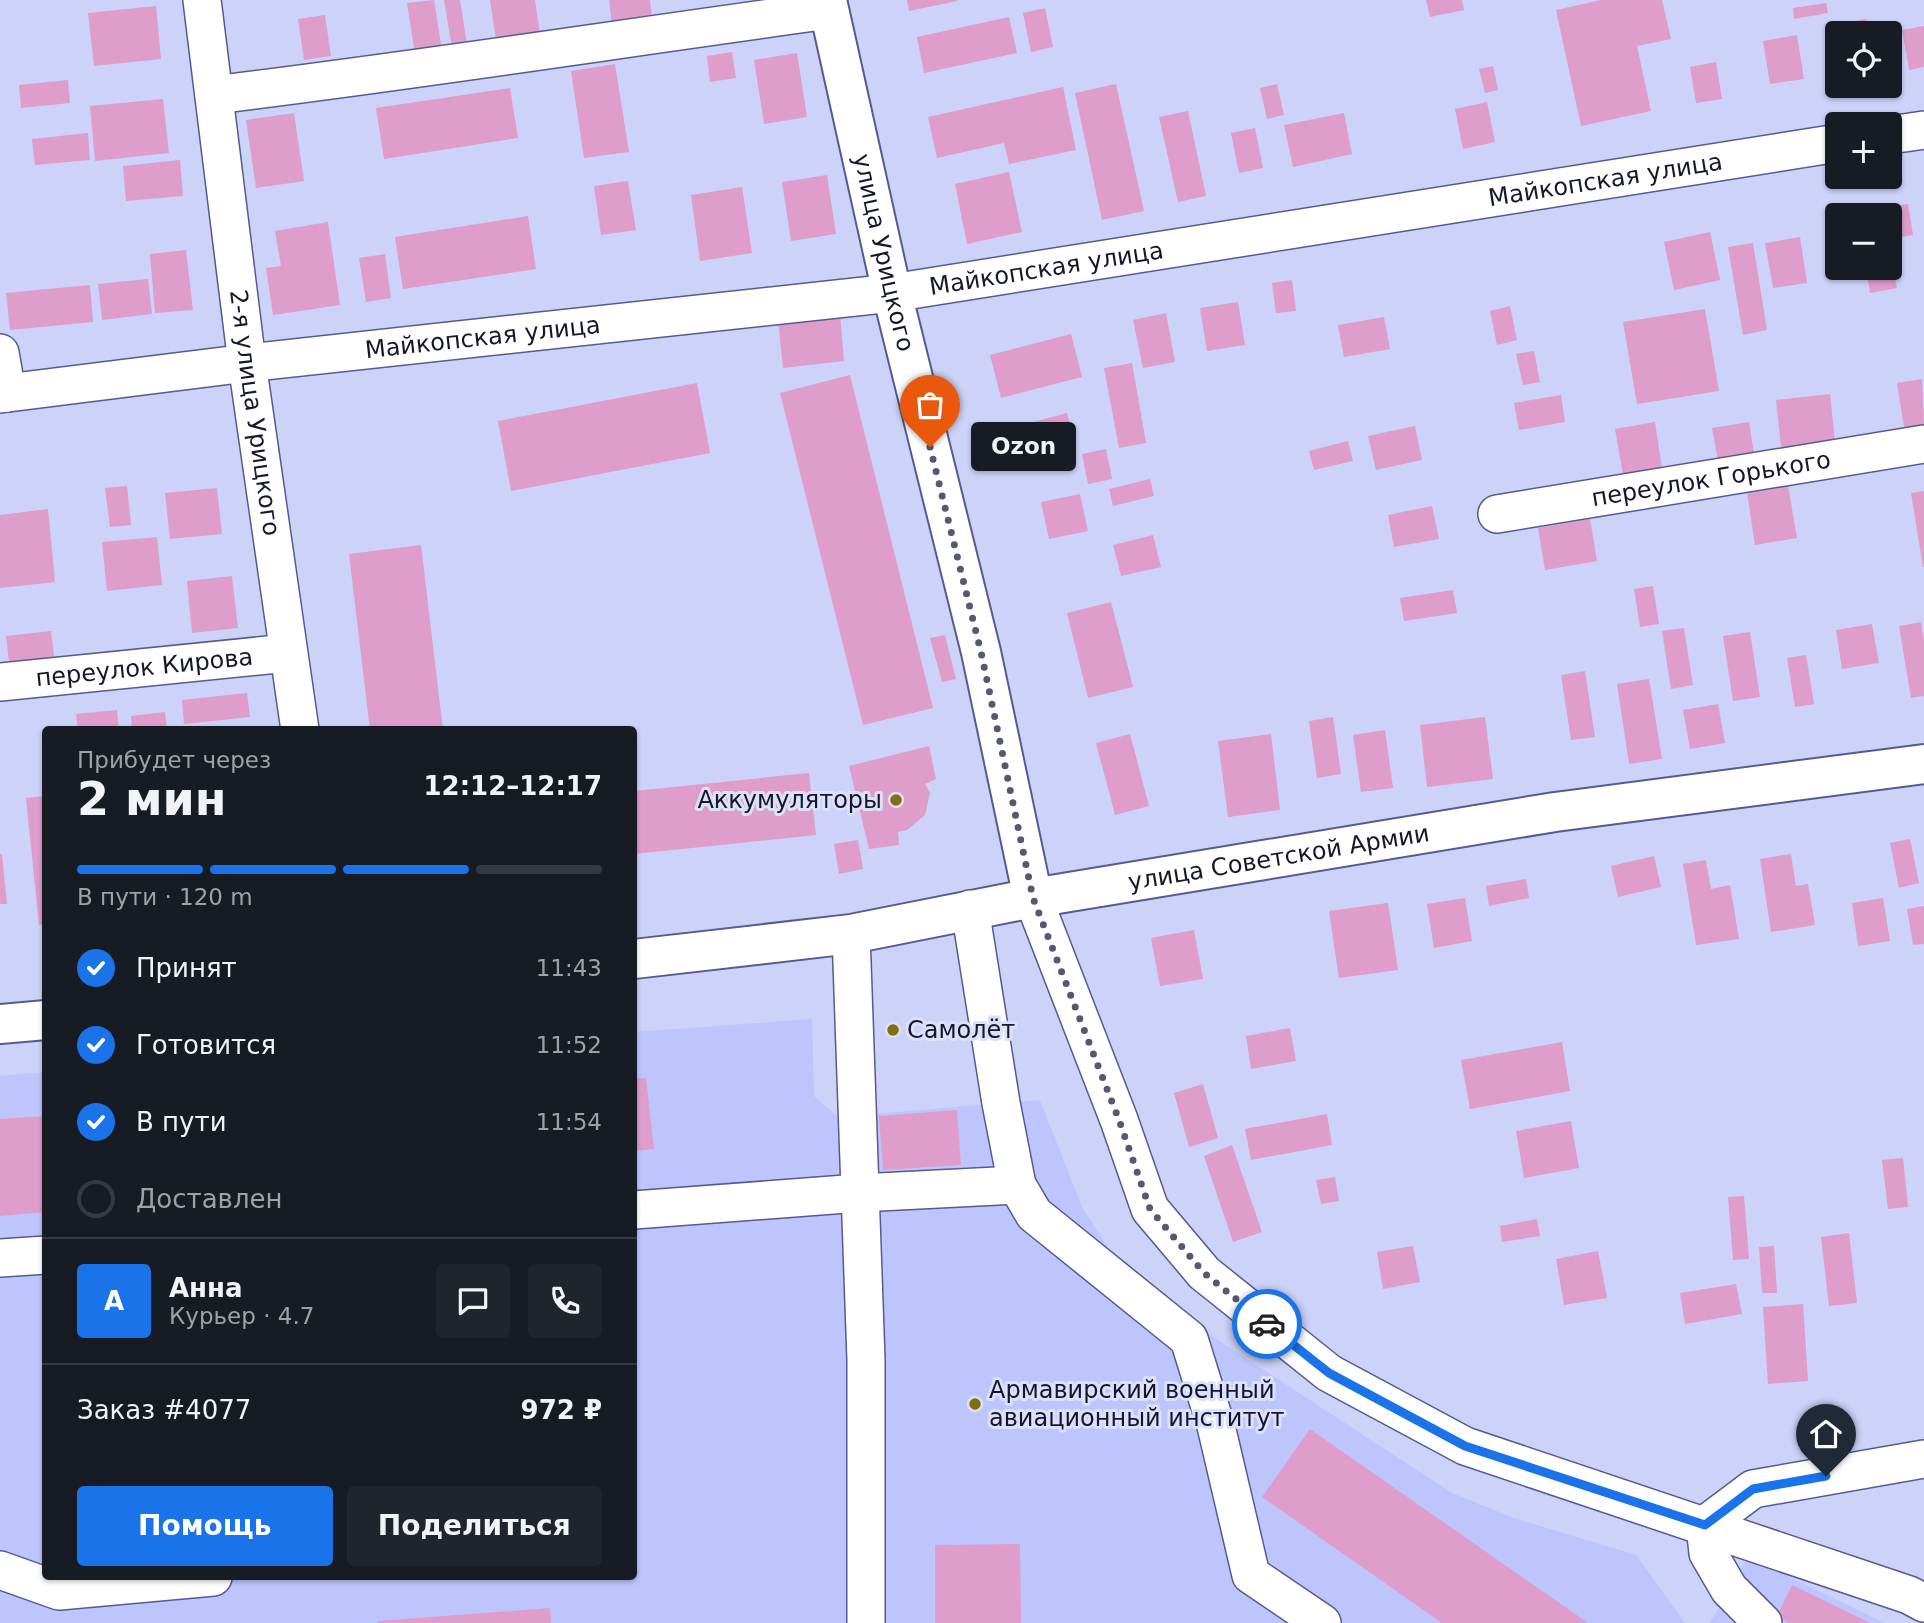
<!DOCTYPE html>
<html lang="ru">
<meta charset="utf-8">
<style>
body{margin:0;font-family:"DejaVu Sans",sans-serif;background:#20242c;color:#f1f3f6;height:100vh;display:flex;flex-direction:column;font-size:26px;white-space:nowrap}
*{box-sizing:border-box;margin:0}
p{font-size:23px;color:#9ea1a6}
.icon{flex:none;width:38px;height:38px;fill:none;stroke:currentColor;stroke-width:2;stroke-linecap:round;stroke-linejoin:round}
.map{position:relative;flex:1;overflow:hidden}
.panel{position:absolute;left:42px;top:726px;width:595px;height:854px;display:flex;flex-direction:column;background:#171b24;border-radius:7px;box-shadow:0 2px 5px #0004}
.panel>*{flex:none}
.controls{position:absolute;left:1825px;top:21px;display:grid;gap:14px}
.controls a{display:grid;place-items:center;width:77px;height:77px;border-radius:7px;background:#171b24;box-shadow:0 2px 5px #0004;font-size:35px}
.pin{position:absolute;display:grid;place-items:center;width:60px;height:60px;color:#fff;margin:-72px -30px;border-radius:50% 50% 50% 0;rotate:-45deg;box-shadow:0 0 7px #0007}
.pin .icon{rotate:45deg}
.courier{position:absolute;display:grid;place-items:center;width:70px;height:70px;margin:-35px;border:5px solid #1a73e8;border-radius:50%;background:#fff;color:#222;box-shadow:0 2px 9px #0007}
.bubble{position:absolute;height:49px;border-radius:7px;background:#171b24;box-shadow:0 2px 5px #0004;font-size:23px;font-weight:700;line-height:49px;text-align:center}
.overview em{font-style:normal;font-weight:700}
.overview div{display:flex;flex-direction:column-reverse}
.overview{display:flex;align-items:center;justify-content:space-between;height:119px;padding:0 35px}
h1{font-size:46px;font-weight:700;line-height:52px}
.bar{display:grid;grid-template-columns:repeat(4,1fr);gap:10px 7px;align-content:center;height:84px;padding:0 35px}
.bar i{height:9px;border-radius:5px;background:#363941}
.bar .on{background:#1a73e8}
.bar p{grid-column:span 4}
.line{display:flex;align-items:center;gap:18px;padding:0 35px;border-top:2px solid #363941}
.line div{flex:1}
.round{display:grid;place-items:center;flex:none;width:74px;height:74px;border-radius:7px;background:#20242c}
ol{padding:0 35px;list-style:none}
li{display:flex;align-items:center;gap:21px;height:77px}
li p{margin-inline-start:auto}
li .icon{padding:7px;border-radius:50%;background:#1a73e8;color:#fff;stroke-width:4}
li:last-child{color:#9ea1a6}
li i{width:38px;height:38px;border:4px solid #363941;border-radius:50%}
.button{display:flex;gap:14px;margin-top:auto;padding:14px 35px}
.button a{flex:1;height:80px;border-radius:7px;background:#1a73e8;color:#fff;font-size:28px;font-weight:700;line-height:80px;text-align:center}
.button a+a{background:#20242c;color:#f1f3f6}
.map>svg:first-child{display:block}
</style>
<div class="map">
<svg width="1924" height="1623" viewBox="0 0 1924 1623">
<rect width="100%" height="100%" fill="#ccd2f8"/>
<g fill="#bdc5fc">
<polygon points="812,1019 814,1096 838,1117 1040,1100 1082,1207 1116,1260 1180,1315 1452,1493 1514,1518 1636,1555 1685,1623 0,1623 0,1076 45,1072 46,1577 634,1577 634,1032"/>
<polygon points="1748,1557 1885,1623 1710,1623"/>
</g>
<g fill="#df9dcc">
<polygon points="434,0 442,50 415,54 407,3"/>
<polygon points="444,0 460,0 467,45 452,48"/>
<polygon points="490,0 535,0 540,34 496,40"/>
<polygon points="609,0 650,0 652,19 612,25"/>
<polygon points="907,0 957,0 957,1 909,11"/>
<polygon points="1426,0 1462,0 1464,10 1430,17"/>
<polygon points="1601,0 1662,0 1671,39 1637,46 1651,111 1581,126 1556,10"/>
<polygon points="1826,3 1828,13 1794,19 1793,8"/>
<polygon points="156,6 161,59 94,66 88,13"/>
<polygon points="1045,8 1053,47 1031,52 1023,13"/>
<polygon points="325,15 331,56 304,60 298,19"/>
<polygon points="1009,17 1017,53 924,73 917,37"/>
<polygon points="1866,19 1868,33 1839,33 1838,24"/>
<polygon points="1924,26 1924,67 1909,70 1902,30"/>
<polygon points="1797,35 1804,79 1770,84 1763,41"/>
<polygon points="732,52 736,78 710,82 707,56"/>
<polygon points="797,53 807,117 764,124 754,60"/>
<polygon points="1716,62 1722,99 1696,103 1690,67"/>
<polygon points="615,64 629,152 584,158 571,71"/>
<polygon points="1493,66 1498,90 1485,93 1479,69"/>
<polygon points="68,80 70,103 21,108 19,85"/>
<polygon points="1116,84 1144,211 1102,220 1075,93"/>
<polygon points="1277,84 1284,115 1267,119 1260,88"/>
<polygon points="1063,87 1076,150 1009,164 1004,143 937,158 928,117"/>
<polygon points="510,88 518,138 384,159 376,108"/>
<polygon points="163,99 169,153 95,161 90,106"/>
<polygon points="1487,102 1495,142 1463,149 1455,109"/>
<polygon points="1188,111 1206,196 1178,202 1159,117"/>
<polygon points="294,113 304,181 256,188 246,120"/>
<polygon points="1344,113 1352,154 1293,167 1284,125"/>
<polygon points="1255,128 1263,168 1239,173 1231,133"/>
<polygon points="88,133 90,160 35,165 32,139"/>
<polygon points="180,160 183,196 126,201 123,166"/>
<polygon points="1009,172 1022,232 967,244 955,184"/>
<polygon points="827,175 836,234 791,241 782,182"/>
<polygon points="628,181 636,230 601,235 594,186"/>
<polygon points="742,187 752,253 700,261 691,195"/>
<polygon points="1908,204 1913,235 1890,239 1890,215 1883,215 1882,208"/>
<polygon points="528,216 536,269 403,289 395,237"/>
<polygon points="328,222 340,305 273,315 266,268 281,266 275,231"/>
<polygon points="1710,232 1720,280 1674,290 1664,242"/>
<polygon points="1800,237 1807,283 1773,288 1765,243"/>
<polygon points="1753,243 1767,330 1743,335 1728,247"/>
<polygon points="186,250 193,310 155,313 150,254"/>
<polygon points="385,254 391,298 366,302 359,258"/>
<polygon points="1890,254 1897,288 1870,293 1866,268 1890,268"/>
<polygon points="148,279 152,314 102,320 98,284"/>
<polygon points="1292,280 1296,311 1276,313 1272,283"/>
<polygon points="90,285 93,322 10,330 6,293"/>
<polygon points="1238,302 1245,345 1207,351 1200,308"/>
<polygon points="1510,306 1517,340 1497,345 1490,311"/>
<polygon points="1705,309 1719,391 1637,404 1623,322"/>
<polygon points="1166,313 1175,362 1143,368 1133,320"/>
<polygon points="840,314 844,361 783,368 778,320"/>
<polygon points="1384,317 1390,349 1344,357 1338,325"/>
<polygon points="1071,334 1082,377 1001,398 990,355"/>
<polygon points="1534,351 1540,382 1523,385 1516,354"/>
<polygon points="1132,363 1146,443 1119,448 1104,368"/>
<polygon points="850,375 933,708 863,725 780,393"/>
<polygon points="1922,379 1924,424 1904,428 1897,383"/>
<polygon points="697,383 710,453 511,491 498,421"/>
<polygon points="1830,394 1836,451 1782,457 1776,400"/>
<polygon points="1561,395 1565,422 1519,430 1514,403"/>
<polygon points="1067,413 1074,440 1038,450 1030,423"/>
<polygon points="1655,422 1662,469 1623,475 1615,429"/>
<polygon points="1749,422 1756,466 1720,472 1712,428"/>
<polygon points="1415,426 1422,460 1376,470 1368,436"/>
<polygon points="1348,441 1353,461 1314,470 1309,451"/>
<polygon points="1106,449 1112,479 1088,484 1082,454"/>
<polygon points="1150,479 1154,496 1113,506 1109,489"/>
<polygon points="1788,485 1797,538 1755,545 1747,492"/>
<polygon points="127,486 131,525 110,527 105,488"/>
<polygon points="217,488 222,534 170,539 165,493"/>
<polygon points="1924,491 1924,567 1923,567 1911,493"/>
<polygon points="1080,494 1088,531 1049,539 1041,502"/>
<polygon points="1432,506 1439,539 1394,547 1388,515"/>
<polygon points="48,509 55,582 0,588 0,515"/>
<polygon points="1590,519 1597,561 1545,570 1538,528"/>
<polygon points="1153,535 1161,567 1121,576 1113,545"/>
<polygon points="157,537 162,585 107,591 102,542"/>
<polygon points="421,545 443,730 370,730 349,554"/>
<polygon points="232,576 238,628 192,633 187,581"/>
<polygon points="1653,586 1659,624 1640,627 1634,589"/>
<polygon points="1453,590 1457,613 1404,621 1400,598"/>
<polygon points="1111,602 1133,687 1088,698 1067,613"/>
<polygon points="1921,622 1924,641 1924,696 1911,698 1899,626"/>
<polygon points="1872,624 1879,663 1842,669 1836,630"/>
<polygon points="1684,628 1693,685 1671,689 1662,631"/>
<polygon points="51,631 55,665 10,670 6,636"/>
<polygon points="1750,632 1760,697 1733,701 1723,636"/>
<polygon points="945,635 956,679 942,682 930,638"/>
<polygon points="1806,655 1814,704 1795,707 1787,658"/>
<polygon points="1585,671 1595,737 1571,740 1561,675"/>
<polygon points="1649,679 1662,759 1629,764 1617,684"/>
<polygon points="247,693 250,717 184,724 182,700"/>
<polygon points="1718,704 1725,743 1690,749 1683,710"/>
<polygon points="117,710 119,730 78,730 76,714"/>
<polygon points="165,712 167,730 132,730 131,716"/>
<polygon points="1333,717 1341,774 1317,778 1309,721"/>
<polygon points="1485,717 1493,779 1427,787 1420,725"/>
<polygon points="1385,730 1393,788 1361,792 1353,735"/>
<polygon points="1130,734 1149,806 1115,815 1096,743"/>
<polygon points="1271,734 1280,810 1228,817 1218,741"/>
<polygon points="929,746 936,779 925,784 930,793 925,815 907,830 898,832 899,845 869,849 849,766"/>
<polygon points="809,773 816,835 634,854 634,791"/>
<polygon points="46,796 46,924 39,925 26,798"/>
<polygon points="1910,839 1919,883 1899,888 1890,843"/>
<polygon points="858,840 863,869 839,874 834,844"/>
<polygon points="0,854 2,854 7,904 0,904"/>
<polygon points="1791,854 1796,886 1808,884 1815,925 1771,932 1760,859"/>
<polygon points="1654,856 1661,887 1618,897 1611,866"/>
<polygon points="1706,860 1711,889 1730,885 1739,939 1696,945 1683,864"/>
<polygon points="1526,879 1529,898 1489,906 1486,886"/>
<polygon points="1465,898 1472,941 1434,948 1427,904"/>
<polygon points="1883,898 1890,941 1858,946 1852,903"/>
<polygon points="1388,903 1398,970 1339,978 1329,911"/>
<polygon points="1924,906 1924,944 1913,945 1907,909"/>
<polygon points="1194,930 1203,979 1160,986 1151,938"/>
<polygon points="1290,1028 1296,1061 1251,1069 1246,1036"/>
<polygon points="1562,1042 1570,1091 1470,1109 1461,1060"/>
<polygon points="646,1078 654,1149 634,1151 634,1079"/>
<polygon points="1203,1084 1218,1138 1189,1147 1174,1093"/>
<polygon points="957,1110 961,1165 883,1170 879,1116"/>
<polygon points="1327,1114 1332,1145 1251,1160 1245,1129"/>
<polygon points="46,1116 46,1212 0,1216 0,1119"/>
<polygon points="1571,1121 1579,1168 1524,1178 1516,1131"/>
<polygon points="1232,1145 1262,1232 1233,1242 1204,1156"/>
<polygon points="1903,1158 1908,1207 1888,1209 1882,1160"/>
<polygon points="1335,1177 1339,1201 1321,1204 1316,1180"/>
<polygon points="1744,1196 1749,1259 1733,1260 1728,1197"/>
<polygon points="1537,1219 1540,1236 1502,1242 1500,1226"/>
<polygon points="1849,1233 1857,1303 1829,1306 1821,1237"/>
<polygon points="1413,1246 1420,1282 1383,1289 1377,1252"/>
<polygon points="1774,1246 1777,1293 1762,1293 1759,1247"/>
<polygon points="1598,1251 1607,1298 1564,1305 1556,1259"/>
<polygon points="1736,1284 1742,1314 1685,1324 1680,1293"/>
<polygon points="1803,1304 1808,1381 1768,1384 1763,1307"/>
<polygon points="1310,1429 1588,1623 1442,1623 1262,1497"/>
<polygon points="1020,1544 1021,1623 935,1623 935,1545"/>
<polygon points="1792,1585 1870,1623 1789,1623 1777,1616"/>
<polygon points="550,1608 551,1623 378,1623 378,1621"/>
</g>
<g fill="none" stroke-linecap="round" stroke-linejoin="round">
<g stroke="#555a91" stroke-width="40">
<g id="minor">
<path id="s1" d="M 202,0 L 247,363 L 300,730"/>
<path d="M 214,95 C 419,70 624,38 829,10"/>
<polyline points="1890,135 1924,130"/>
<polyline points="0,353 7,393"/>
<path id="s2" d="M 0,394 L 247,363 L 892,293 L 1838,143"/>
<path id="s3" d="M 1497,514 L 1924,444"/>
<path id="s4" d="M 0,682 L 288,653"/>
<polyline points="1033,898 1119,1120 1150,1209 1204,1273 1329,1373 1465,1446 1909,1595 1924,1603"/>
<polyline points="970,909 1001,1103 1017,1185 1034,1214 1189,1339 1216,1426 1251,1575 1322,1623"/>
<polyline points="851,934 866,1360 866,1623"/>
<polyline points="634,1210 859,1193 1017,1185"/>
<polyline points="0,1258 46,1255"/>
<polyline points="1705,1525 1753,1489 1924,1459"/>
<polyline points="1705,1525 1708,1553 1729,1589 1763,1623"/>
<polyline points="0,1570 59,1591 213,1577"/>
</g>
</g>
<g stroke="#555a91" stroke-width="42">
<g id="major">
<path id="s5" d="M 827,0 L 892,293 L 981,652 L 1033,898"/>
<path id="s6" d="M 634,959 L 851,934 L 1033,898 L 1555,812 L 1924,764"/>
<polyline points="0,1024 46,1020"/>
</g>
</g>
<use href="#minor" stroke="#fff" stroke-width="37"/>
<use href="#major" stroke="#fff" stroke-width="38"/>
</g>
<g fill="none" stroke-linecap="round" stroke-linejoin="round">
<polyline stroke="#555874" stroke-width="7" stroke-dasharray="0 12.6" points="930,447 981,652 1033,898 1119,1120 1150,1209 1204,1273 1267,1324"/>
<polyline stroke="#1a73e8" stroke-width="9" points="1267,1324 1329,1373 1465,1446 1705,1525 1753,1489 1826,1476"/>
</g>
<g fill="#806f0d" stroke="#dce0fa" stroke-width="2.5">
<circle cx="896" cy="800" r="7"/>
<circle cx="893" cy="1030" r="7"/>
<circle cx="975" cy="1404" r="7"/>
</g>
<g text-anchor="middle" stroke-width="6" stroke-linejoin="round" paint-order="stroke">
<g font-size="24" fill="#15172d" stroke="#dce0fa">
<text dy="8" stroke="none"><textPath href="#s2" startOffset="1620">Майкопская улица</textPath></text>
<text dy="8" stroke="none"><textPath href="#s5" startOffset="259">улица Урицкого</textPath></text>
<text dy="8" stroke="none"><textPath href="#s2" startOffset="1054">Майкопская улица</textPath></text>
<text dy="8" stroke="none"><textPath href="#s2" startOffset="486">Майкопская улица</textPath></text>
<text dy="8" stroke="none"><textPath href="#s1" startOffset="416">2-я улица Урицкого</textPath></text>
<text dy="8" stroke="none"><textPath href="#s3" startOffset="217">переулок Горького</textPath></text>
<text dy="8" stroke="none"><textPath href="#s4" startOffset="145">переулок Кирова</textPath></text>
<text dy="8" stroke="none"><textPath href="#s6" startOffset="653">улица Советской Армии</textPath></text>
</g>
<g font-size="24" fill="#15172d" stroke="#dce0fa" text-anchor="start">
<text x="882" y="808" text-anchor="end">Аккумуляторы</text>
<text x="907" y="1038">Самолёт</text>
<text x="989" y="1398">Армавирский военный<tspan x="989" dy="28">авиационный институт</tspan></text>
</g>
</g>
</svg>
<div class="controls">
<a><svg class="icon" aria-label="locate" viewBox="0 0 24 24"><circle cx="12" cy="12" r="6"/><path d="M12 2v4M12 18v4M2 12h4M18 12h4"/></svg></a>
<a>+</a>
<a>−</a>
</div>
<div class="pin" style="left:930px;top:447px;background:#ea580c"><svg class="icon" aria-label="bag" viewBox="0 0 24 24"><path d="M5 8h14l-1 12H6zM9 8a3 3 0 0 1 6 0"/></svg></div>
<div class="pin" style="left:1826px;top:1476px;background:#1f2937"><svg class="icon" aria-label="home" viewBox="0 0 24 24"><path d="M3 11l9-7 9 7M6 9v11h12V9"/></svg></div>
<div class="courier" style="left:1267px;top:1324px"><svg class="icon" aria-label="car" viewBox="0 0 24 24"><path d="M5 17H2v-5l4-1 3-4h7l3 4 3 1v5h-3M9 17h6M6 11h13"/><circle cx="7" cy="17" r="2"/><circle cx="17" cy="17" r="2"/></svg></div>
<div class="bubble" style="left:971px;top:422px;width:105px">Ozon</div>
<section class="panel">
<div class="overview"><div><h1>2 мин</h1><p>Прибудет через</p></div><em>12:12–12:17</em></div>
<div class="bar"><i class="on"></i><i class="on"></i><i class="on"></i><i></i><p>В пути · 120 m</p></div>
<ol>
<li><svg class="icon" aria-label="check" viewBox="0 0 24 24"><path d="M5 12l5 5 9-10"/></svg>Принят<p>11:43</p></li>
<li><svg class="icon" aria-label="check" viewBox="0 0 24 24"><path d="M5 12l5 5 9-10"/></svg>Готовится<p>11:52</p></li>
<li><svg class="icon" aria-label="check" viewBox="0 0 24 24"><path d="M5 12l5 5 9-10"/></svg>В пути<p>11:54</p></li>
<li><i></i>Доставлен</li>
</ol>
<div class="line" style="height:126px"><b class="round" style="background:#1a73e8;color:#fff">А</b><div><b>Анна</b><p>Курьер · 4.7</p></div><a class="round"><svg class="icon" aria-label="chat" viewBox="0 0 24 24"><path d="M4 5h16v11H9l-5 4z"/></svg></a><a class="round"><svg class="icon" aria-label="phone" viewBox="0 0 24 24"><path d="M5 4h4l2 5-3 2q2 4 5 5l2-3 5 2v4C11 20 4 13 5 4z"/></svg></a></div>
<div class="line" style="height:91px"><div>Заказ #4077</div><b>972 ₽</b></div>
<div class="button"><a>Помощь</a><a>Поделиться</a></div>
</section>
</div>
